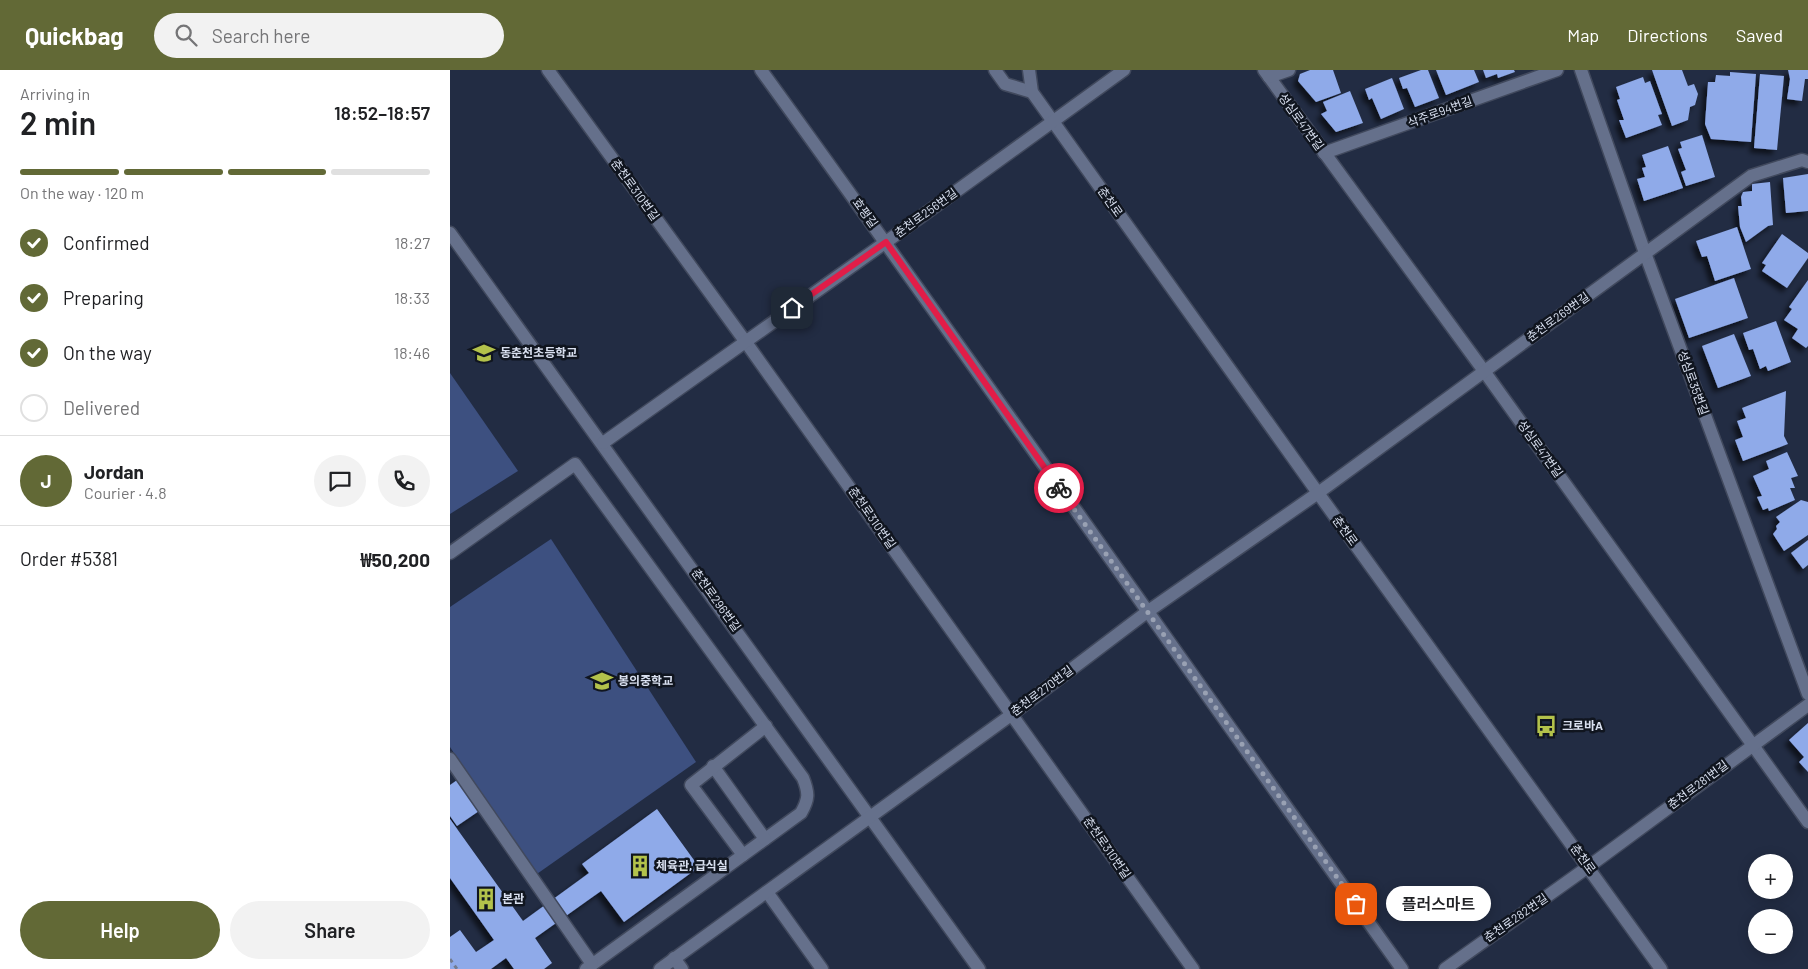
<!DOCTYPE html>
<meta charset="utf-8">
<style>
body{margin:0;font-family:Barlow,"Noto Sans KR",sans-serif;background:#f2f2f2;color:#202124;height:100vh;display:flex;flex-direction:column;font-size:19px;white-space:nowrap}
*{box-sizing:border-box;margin:0}
p{font-size:16px;color:#757577}
.icon{flex:none;width:28px;height:28px;fill:none;stroke:currentColor;stroke-width:2;stroke-linecap:round;stroke-linejoin:round}
.map{position:relative;flex:1;overflow:hidden}
.side{display:flex;flex-direction:column;background:#fff;width:450px}
.side>*{flex:none}
.tools{position:absolute;left:1298px;top:784px;display:grid;gap:10px}
.tools a{display:grid;place-items:center;width:45px;height:45px;border-radius:50%;background:#fff;box-shadow:0 2px 12px #0003;font-size:25px}
.pin{position:absolute;display:grid;place-items:center;width:42px;height:42px;color:#fff;margin:-21px;border-radius:10px;box-shadow:0 2px 8px #0006}
.courier{position:absolute;display:grid;place-items:center;width:50px;height:50px;margin:-25px;border:4px solid #e11d48;border-radius:50%;background:#fff;color:#222;box-shadow:0 1px 6px #0007}
.bubble{position:absolute;height:35px;border-radius:18px;background:#fff;box-shadow:0 2px 12px #0003;font-size:16px;font-weight:600;line-height:35px;text-align:center}
.head em{font-style:normal;font-weight:600}
.head div{display:flex;flex-direction:column-reverse}
.head{display:flex;align-items:center;justify-content:space-between;height:85px;padding:0 20px}
h1{font-size:32px;font-weight:600;line-height:38px}
.bar{display:grid;grid-template-columns:repeat(4,1fr);gap:8px 5px;align-content:center;height:60px;padding:0 20px}
.bar i{height:6px;border-radius:4px;background:#e0e0e0}
.bar .current{background:#626936}
.bar p{grid-column:span 4}
.line{display:flex;align-items:center;gap:12px;padding:0 20px;border-top:1px solid #e0e0e0}
.line div{flex:1}
.round{display:grid;place-items:center;flex:none;width:52px;height:52px;border-radius:26px;background:#f2f2f2}
ol{padding:0 20px;list-style:none}
li{display:flex;align-items:center;gap:15px;height:55px}
li p{margin-inline-start:auto}
li .icon{padding:5px;border-radius:50%;background:#626936;color:#fff;stroke-width:4}
li:last-child{color:#757577}
li i{width:28px;height:28px;border:2px solid #e0e0e0;border-radius:50%}
.button{display:flex;gap:10px;margin-top:auto;padding:10px 20px}
.button a{flex:1;height:58px;border-radius:30px;background:#626936;color:#fff;font-size:20px;font-weight:600;line-height:58px;text-align:center}
.button a+a{background:#f2f2f2;color:#202124}
header{display:flex;align-items:center;gap:30px;box-sizing:border-box;height:70px;padding:0 25px;background:#626936;color:#fff}
header strong{font-size:24px}
nav{display:flex;gap:28px;margin-inline-start:auto;font-size:18px}
.search{width:350px;height:45px;background:#f2f2f2;display:flex;align-items:center;gap:12px;box-sizing:border-box;padding:0 18px;border-radius:28px;color:#757577;font-size:19px}
main{display:flex;flex:1;min-height:0}
.map>svg:first-child{display:block}
</style>
<header>
<strong>Quickbag</strong>
<div class="search"><svg class="icon" aria-label="search" viewBox="0 0 24 24"><circle cx="10" cy="10" r="6"/><path d="M15 15l6 6"/></svg>Search here</div>
<nav><a>Map</a><a>Directions</a><a>Saved</a></nav>
</header>
<main>
<section class="side">
<div class="head"><div><h1>2 min</h1><p>Arriving in</p></div><em>18:52–18:57</em></div>
<div class="bar"><i class="current"></i><i class="current"></i><i class="current"></i><i></i><p>On the way · 120 m</p></div>
<ol>
<li><svg class="icon" aria-label="check" viewBox="0 0 24 24"><path d="M5 12l5 5 9-10"/></svg>Confirmed<p>18:27</p></li>
<li><svg class="icon" aria-label="check" viewBox="0 0 24 24"><path d="M5 12l5 5 9-10"/></svg>Preparing<p>18:33</p></li>
<li><svg class="icon" aria-label="check" viewBox="0 0 24 24"><path d="M5 12l5 5 9-10"/></svg>On the way<p>18:46</p></li>
<li><i></i>Delivered</li>
</ol>
<div class="line" style="height:90px"><b class="round" style="background:#626936;color:#fff">J</b><div><b>Jordan</b><p>Courier · 4.8</p></div><a class="round"><svg class="icon" aria-label="chat" viewBox="0 0 24 24"><path d="M4 5h16v11H9l-5 4z"/></svg></a><a class="round"><svg class="icon" aria-label="phone" viewBox="0 0 24 24"><path d="M5 4h4l2 5-3 2q2 4 5 5l2-3 5 2v4C11 20 4 13 5 4z"/></svg></a></div>
<div class="line" style="height:65px"><div>Order #5381</div><b>₩50,200</b></div>
<div class="button"><a>Help</a><a>Share</a></div>
</section>
<div class="map">
<svg width="1358" height="899" viewBox="0 0 1358 899">
<defs>
<filter id="shadow"><feDropShadow dx="-4.5" dy="4.5" stdDeviation="2.5" flood-color="#0009"/></filter>
</defs>
<rect width="100%" height="100%" fill="#222c43"/>
<g fill="#3d5080">
<polygon points="0,303 68,401 0,444"/>
<polygon points="101,469 246,692 84,806 0,677 0,537"/>
</g>
<g fill="#8faae9" filter="url(#shadow)">
<polygon points="860,0 883,0 891,23 866,32 848,11 850,4"/>
<polygon points="971,0 978,0 989,28 965,37 957,18 953,19 949,8"/>
<polygon points="986,0 1024,0 1029,12 996,25"/>
<polygon points="1033,0 1064,0 1065,2 1048,8 1047,4 1036,8"/>
<polygon points="1202,0 1232,0 1238,16 1244,14 1248,24 1245,35 1240,37 1238,50 1222,56"/>
<polygon points="1338,0 1358,0 1358,9 1355,9 1352,31 1337,29 1340,9"/>
<polygon points="1280,2 1306,4 1301,72 1261,69 1255,54 1258,12 1265,12 1266,5 1280,6"/>
<polygon points="1310,4 1334,6 1327,80 1304,78"/>
<polygon points="1193,7 1195,13 1200,11 1212,44 1208,45 1212,55 1176,68 1169,50 1174,50 1167,30 1170,29 1166,17"/>
<polygon points="942,8 954,39 931,49 922,28 919,30 915,19"/>
<polygon points="900,21 913,53 886,62 871,44 877,41 873,32"/>
<polygon points="1252,65 1265,107 1236,116 1231,102 1236,100 1228,79 1232,78 1230,72"/>
<polygon points="1218,76 1233,118 1194,131 1187,109 1195,107 1192,98 1196,97 1192,85"/>
<polygon points="1358,104 1358,141 1336,143 1333,108"/>
<polygon points="1320,112 1323,155 1318,156 1296,172 1290,157 1288,136 1292,136 1291,127 1293,122 1302,121 1302,114"/>
<polygon points="1287,157 1301,199 1265,211 1257,186 1252,187 1246,171"/>
<polygon points="1332,164 1358,183 1358,188 1337,218 1312,201 1316,195 1312,193"/>
<polygon points="1284,208 1298,248 1239,268 1225,229"/>
<polygon points="1358,210 1358,276 1356,278 1342,268 1348,259 1334,250 1342,239 1339,237"/>
<polygon points="1326,251 1341,292 1318,301 1316,296 1310,299 1303,279 1299,280 1293,263"/>
<polygon points="1284,264 1301,306 1268,318 1252,276"/>
<polygon points="1336,321 1334,366 1338,374 1293,391 1285,370 1293,367 1287,351 1296,348 1292,338"/>
<polygon points="1337,382 1348,406 1341,408 1345,418 1340,418 1345,430 1319,441 1318,438 1313,440 1307,427 1312,426 1303,406 1319,399 1316,391"/>
<polygon points="1351,430 1358,432 1358,465 1334,481 1323,464 1327,459 1326,456 1330,452 1326,447"/>
<polygon points="1358,470 1358,495 1353,499 1341,483"/>
<polygon points="1358,653 1358,702 1349,692 1354,687 1339,670"/>
<polygon points="10,708 32,739 7,756 0,746 0,715"/>
<polygon points="207,739 249,797 174,852 151,821 85,868 102,893 94,899 64,899 56,888 41,899 0,899 0,867 10,860 26,882 44,870 0,808 0,749 73,851 139,803 132,794"/>
</g>
<g fill="none" stroke-linecap="round" stroke-linejoin="round">
<g stroke="#41495d" stroke-width="15">
<g id="minor">
<polyline points="98,0 295,271 743,899"/>
<path d="M 311,0 C 527,298 738,600 952,899"/>
<polyline points="545,0 555,14 582,22"/>
<polyline points="579,0 582,22 868,423 1211,899"/>
<polyline points="814,0 1034,301 1358,752"/>
<polyline points="1131,0 1195,183 1358,624"/>
<polyline points="819,7 839,0"/>
<polyline points="874,83 1107,0"/>
<polyline points="0,163 529,899"/>
<polyline points="153,373 436,172 674,0"/>
<path d="M 0,483 L 125,394 L 353,708 C 359,723 359,729 351,743 L 136,899"/>
<polyline points="0,689 142,894"/>
<polyline points="263,696 315,769"/>
<polyline points="293,785 241,715 316,656"/>
<polyline points="317,822 372,899"/>
<polyline points="224,888 232,899"/>
<polyline points="210,899 561,645 697,542 868,423 1301,106 1352,90 1358,92"/>
<polyline points="995,899 1138,797 1358,635"/>
</g>
</g>
<polyline stroke="#737c90" stroke-width="3" stroke-dasharray="4 4" stroke-linecap="butt" points="0,889 7,899"/>
<use href="#minor" stroke="#65708b" stroke-width="12"/>
</g>
<g fill="none" stroke-linecap="round" stroke-linejoin="round">
<polyline stroke="#99a1b3" stroke-width="5" stroke-dasharray="0 9" points="609,418 906,834"/>
<polyline stroke="#e11d48" stroke-width="6" points="342,238 436,172 609,418"/>
</g>
<defs>
<g id="school-bare" transform="scale(1.725)"><path d="M0-5L7-2L0 1L-7-2ZM-4 1L0 2.5L4 1V4Q0 6-4 4Z" fill="#b3c24b" stroke="#10151f" stroke-width="2.5" paint-order="stroke"/></g>
<g id="bus-bare" transform="scale(1.725)"><path d="M-5-6H5V4H4V6H2V4H-2V6H-4V4H-5ZM-3.5-4V0h7V-4ZM-3.5 1.2v1.5H-2V1.2ZM2 1.2v1.5H3.5V1.2Z" fill="#b3c24b" stroke="#10151f" stroke-width="2.5" paint-order="stroke"/></g>
<g id="building-bare" transform="scale(1.725)"><path d="M-4-6H4V6H1V3H-1V6H-4ZM-2.5-4.3h1.7v1.8h-1.7ZM.8-4.3h1.7v1.8H.8ZM-2.5-1h1.7V.8h-1.7ZM.8-1h1.7V.8H.8Z" fill="#b3c24b" stroke="#10151f" stroke-width="2.5" paint-order="stroke"/></g>
</defs>
<g fill-rule="evenodd">
<use href="#school-bare" x="34" y="283"/>
<use href="#school-bare" x="152" y="611"/>
<use href="#bus-bare" x="1096" y="656"/>
<use href="#building-bare" x="190" y="796"/>
<use href="#building-bare" x="36" y="829"/>
</g>
<g text-anchor="middle" stroke-width="5" stroke-linejoin="round" paint-order="stroke">
<g font-size="12" fill="#d9e0f0" stroke="#10151f">
<text transform="translate(990 42) rotate(-20)" y="4">삭주로94번길</text>
<text transform="translate(851 52) rotate(54)" y="4">성심로47번길</text>
<text transform="translate(185 120) rotate(54)" y="4">춘천로310번길</text>
<text transform="translate(660 132) rotate(55)" y="4">춘천로</text>
<text transform="translate(415 143) rotate(54)" y="4">효평길</text>
<text transform="translate(476 143) rotate(-36)" y="4">춘천로256번길</text>
<text transform="translate(1108 247) rotate(-36)" y="4">춘천로269번길</text>
<text transform="translate(1243 313) rotate(70)" y="4">성심로35번길</text>
<text transform="translate(1090 379) rotate(54)" y="4">성심로47번길</text>
<text transform="translate(422 448) rotate(55)" y="4">춘천로310번길</text>
<text transform="translate(895 461) rotate(54)" y="4">춘천로</text>
<text transform="translate(266 530) rotate(54)" y="4">춘천로296번길</text>
<text transform="translate(592 621) rotate(-37)" y="4">춘천로270번길</text>
<text transform="translate(1248 715) rotate(-37)" y="4">춘천로281번길</text>
<text transform="translate(657 778) rotate(55)" y="4">춘천로310번길</text>
<text transform="translate(1133 789) rotate(54)" y="4">춘천로</text>
<text transform="translate(1066 848) rotate(-35)" y="4">춘천로282번길</text>
</g>
<g font-size="12" font-weight="bold" fill="#d9e0f0" stroke="#10151f" text-anchor="start">
<text x="50" y="287">동춘천초등학교</text>
<text x="168" y="615">봉의중학교</text>
<text x="1112" y="660">크로바A</text>
<text x="206" y="800">체육관, 급식실</text>
<text x="52" y="833">본관</text>
</g>
</g>
</svg>
<div class="tools">
<a>+</a>
<a>−</a>
</div>
<div class="pin" style="left:906px;top:834px;background:#ea580c"><svg class="icon" aria-label="bag" viewBox="0 0 24 24"><path d="M5 8h14l-1 12H6zM9 8a3 3 0 0 1 6 0"/></svg></div>
<div class="pin" style="left:342px;top:238px;background:#1f2937"><svg class="icon" aria-label="home" viewBox="0 0 24 24"><path d="M3 11l9-7 9 7M6 9v11h12V9"/></svg></div>
<div class="courier" style="left:609px;top:418px"><svg class="icon" aria-label="bike" viewBox="0 0 24 24"><circle cx="6" cy="16" r="4"/><circle cx="18" cy="16" r="4"/><path d="M6 16l4-8h5l3 8M10 8l3 8H6M13 5h3"/></svg></div>
<div class="bubble" style="left:936px;top:816px;width:105px">플러스마트</div>
</div>
</main>
